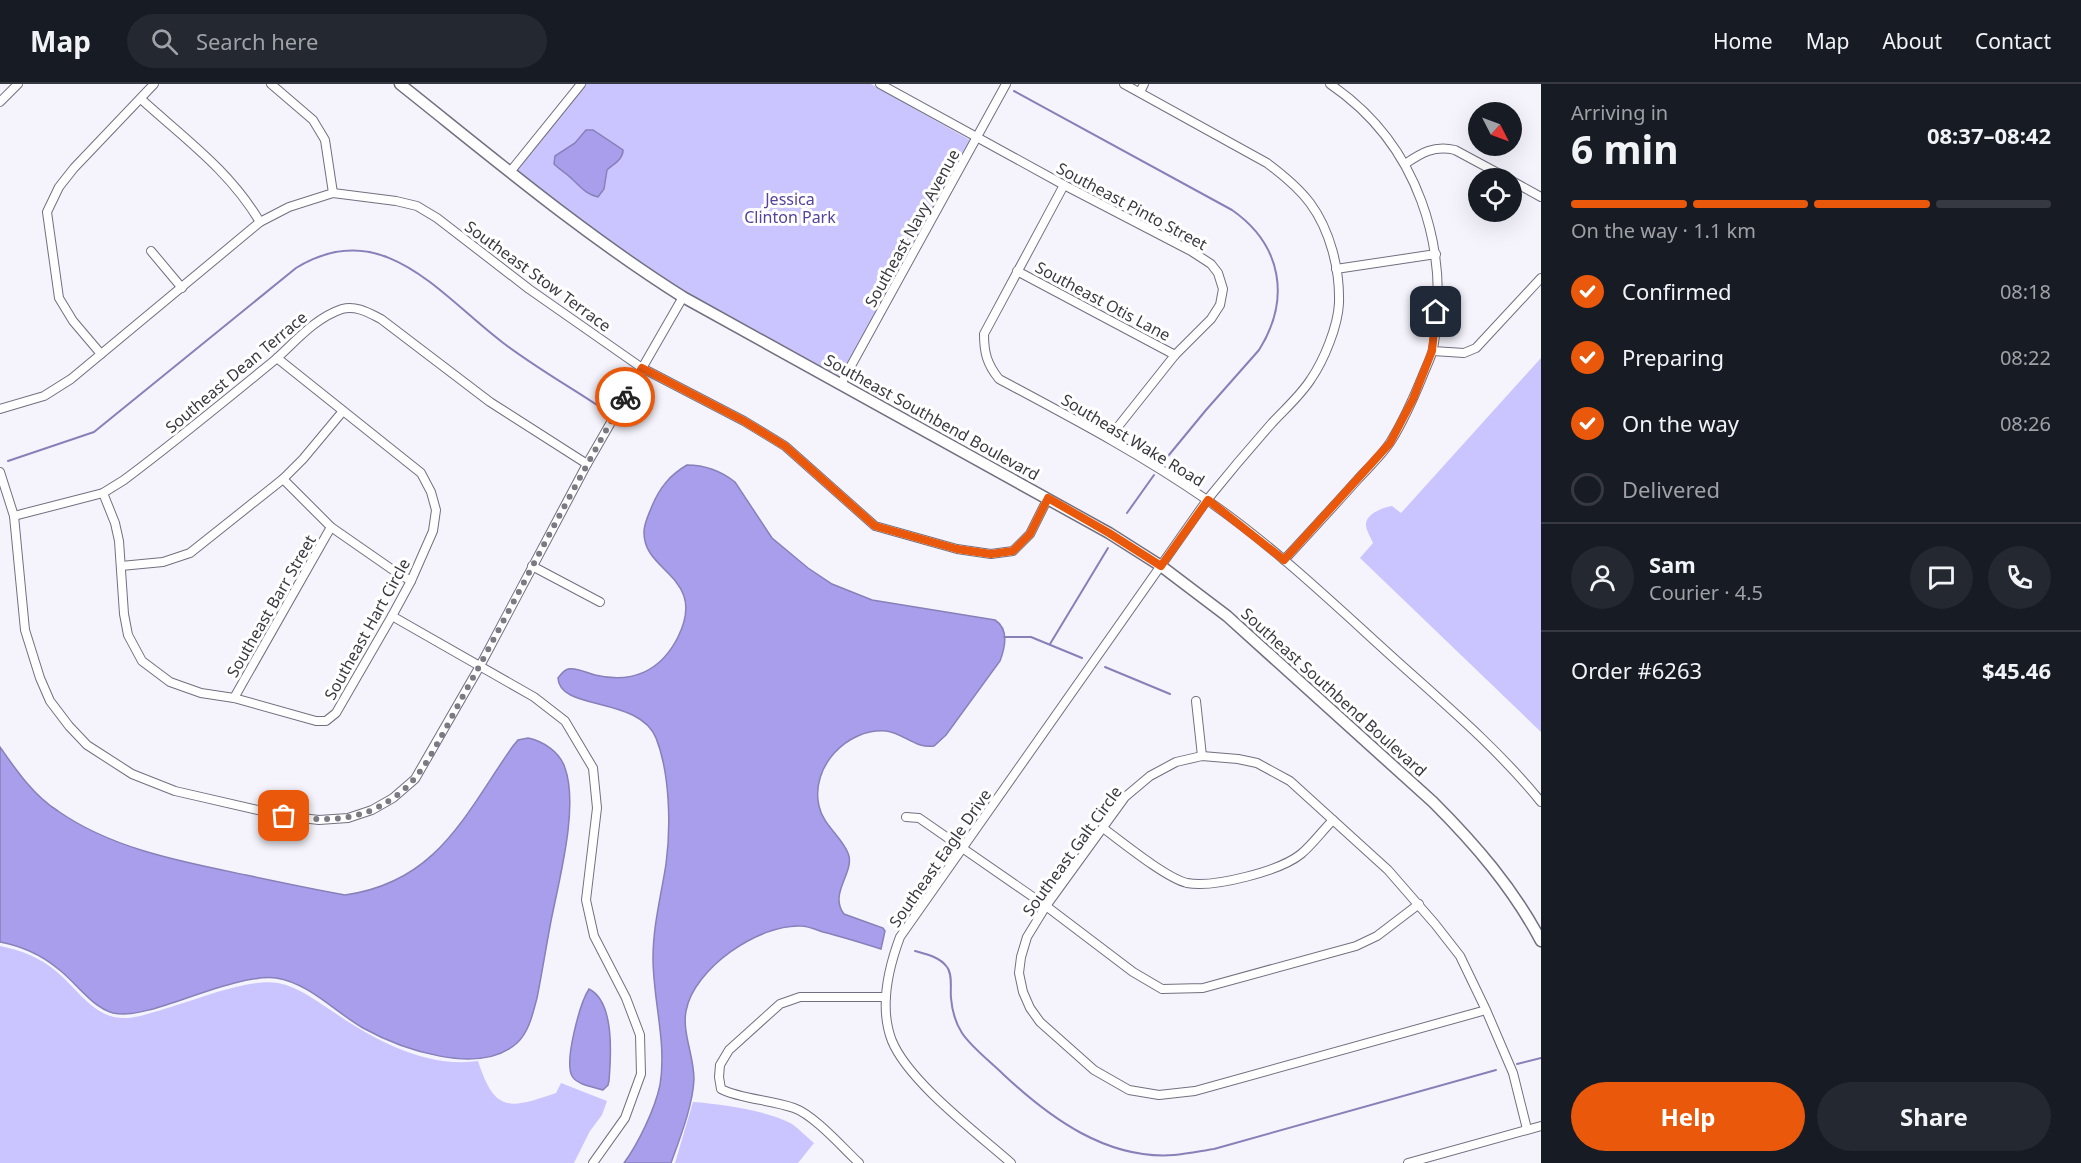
<!DOCTYPE html>
<meta charset="utf-8">
<style>
body{margin:0;font-family:"Noto Sans",sans-serif;background:#242831;color:#f1f3f6;height:100vh;display:flex;flex-direction:column;font-size:22px;white-space:nowrap}
*{box-sizing:border-box;margin:0}
p{font-size:20px;color:#9ea1a6}
.icon{flex:none;width:33px;height:33px;fill:none;stroke:currentColor;stroke-width:2;stroke-linecap:round;stroke-linejoin:round}
.map{position:relative;flex:1;overflow:hidden}
.sheet{display:flex;flex-direction:column;background:#171b24;width:540px}
.sheet>*{flex:none}
.needle{width:39px;rotate:132deg}
.buttons{position:absolute;left:1468px;top:18px;display:grid;gap:12px}
.buttons a{display:grid;place-items:center;width:54px;height:54px;border-radius:50%;background:#171b24;box-shadow:0 6px 24px #0002;font-size:30px}
.pin{position:absolute;display:grid;place-items:center;width:51px;height:51px;color:#fff;margin:-26px;border-radius:12px;box-shadow:0 3px 9px #0006}
.courier{position:absolute;display:grid;place-items:center;width:60px;height:60px;margin:-30px;border:4px solid #ea580c;border-radius:50%;background:#fff;color:#222;box-shadow:0 2px 8px #0007}
.head em{font-style:normal;font-weight:700}
.head div{display:flex;flex-direction:column-reverse}
.head{display:flex;align-items:center;justify-content:space-between;height:102px;padding:0 30px}
h1{font-size:39px;font-weight:700;line-height:45px}
.bar{display:grid;grid-template-columns:repeat(4,1fr);gap:9px 6px;align-content:center;height:72px;padding:0 30px}
.bar i{height:8px;border-radius:4px;background:#363941}
.bar .selected{background:#ea580c}
.bar p{grid-column:span 4}
.line{display:flex;align-items:center;gap:15px;padding:0 30px;border-top:2px solid #363941}
.line div{flex:1}
.round{display:grid;place-items:center;flex:none;width:63px;height:63px;border-radius:32px;background:#242831}
ol{padding:0 30px;list-style:none}
li{display:flex;align-items:center;gap:18px;height:66px}
li p{margin-inline-start:auto}
li .icon{padding:6px;border-radius:50%;background:#ea580c;color:#fff;stroke-width:4}
li:last-child{color:#9ea1a6}
li i{width:33px;height:33px;border:3px solid #363941;border-radius:50%}
.action{display:flex;gap:12px;margin-top:auto;padding:12px 30px}
.action a{flex:1;height:69px;border-radius:36px;background:#ea580c;color:#fff;font-size:24px;font-weight:700;line-height:69px;text-align:center}
.action a+a{background:#242831;color:#f1f3f6}
header{display:flex;align-items:center;gap:36px;box-sizing:border-box;height:84px;padding:0 30px;background:#171b24;border-bottom:2px solid #363941}
header strong{font-size:28px}
nav{display:flex;gap:33px;margin-inline-start:auto;font-size:21px}
.search{width:420px;height:54px;background:#242831;display:flex;align-items:center;gap:15px;box-sizing:border-box;padding:0 21px;border-radius:33px;color:#9ea1a6;font-size:22px}
main{display:flex;flex:1;min-height:0}
.map>svg:first-child{display:block}
</style>
<header>
<strong>Map</strong>
<div class="search"><svg class="icon" aria-label="search" viewBox="0 0 24 24"><circle cx="10" cy="10" r="6"/><path d="M15 15l6 6"/></svg>Search here</div>
<nav><a>Home</a><a>Map</a><a>About</a><a>Contact</a></nav>
</header>
<main>
<div class="map">
<svg width="1541" height="1079" viewBox="0 0 1541 1079">
<rect width="100%" height="100%" fill="#f5f4fc"/>
<g fill="#cbc5ff">
<polygon points="586,0 871,0 970,56 840,293 676,203 593,147 516,88"/>
<path d="M 1541,274 L 1541,648 L 1360,474 L 1373,459 C 1371,454 1366,446 1366,441 C 1365,430 1384,423 1392,422 L 1401,429 Z"/>
<path d="M 0,862 C 21,866 41,874 57,888 C 75,903 91,928 114,933 C 128,936 141,932 154,928 C 186,920 248,893 278,899 C 300,903 319,919 338,931 C 378,958 428,984 478,977 C 495,1029 509,1025 556,1009 L 561,999 L 607,1017 L 602,1031 L 590,1047 L 574,1079 L 0,1079 Z"/>
<path d="M 693,1018 C 721,1020 767,1026 792,1040 C 799,1045 807,1053 814,1059 L 798,1079 L 675,1079 Z"/>
</g>
<g fill="#a89eec" stroke="#8780b9" stroke-width="1.5">
<path d="M 586,46 L 593,46 L 623,66 C 623,76 613,80 607,86 L 604,105 L 598,113 C 586,110 582,104 573,96 C 568,90 560,86 554,80 L 555,72 L 575,59 Z"/>
<path d="M 687,381 C 705,381 721,387 735,398 L 772,454 L 808,484 L 832,500 L 872,516 L 995,536 C 1009,545 1005,564 1000,577 L 946,651 L 934,662 C 916,665 903,649 886,647 C 847,644 810,683 819,722 C 823,741 841,752 848,769 C 856,788 828,809 844,830 L 883,844 L 885,847 L 881,865 C 862,859 843,853 823,848 C 817,846 808,842 801,842 C 759,840 694,884 686,927 C 682,949 694,972 694,995 C 693,1021 680,1054 671,1079 L 624,1079 C 638,1060 655,1025 660,1001 C 667,958 653,917 653,874 C 653,842 661,812 666,780 C 671,743 670,689 656,654 C 639,612 559,627 558,594 C 561,590 564,586 568,585 C 576,583 587,589 595,591 C 632,600 661,587 678,553 C 708,492 643,489 644,448 C 644,439 649,430 652,422 C 660,403 670,391 687,381 Z"/>
<path d="M 528,654 C 543,657 560,668 565,684 C 579,723 559,796 551,837 C 546,863 542,889 537,914 C 533,929 529,948 517,959 C 479,993 401,965 363,944 C 335,928 309,899 276,894 C 245,890 186,916 153,925 C 140,928 127,932 113,929 C 90,922 76,898 57,884 C 40,870 21,862 0,858 L 0,663 C 16,686 34,712 58,727 C 112,765 183,778 246,791 C 279,798 312,805 345,811 C 438,798 465,730 513,662 L 518,656 Z"/>
<path d="M 589,905 C 615,918 611,972 609,997 L 608,1001 L 603,1006 C 594,1003 577,1001 572,992 C 564,977 580,919 589,905 Z"/>
</g>
<g fill="none" stroke-linecap="round" stroke-linejoin="round">
<g stroke="#8780b9" stroke-width="2">
<path d="M 1014,7 L 1232,126 C 1282,161 1291,215 1259,266 L 1206,326 L 1164,377"/>
<path d="M 8,377 L 94,348 L 296,184 C 382,131 439,210 502,258 C 532,281 565,300 597,321 L 603,323"/>
<polyline points="1127,429 1154,391"/>
<polyline points="1004,553 1031,553 1082,574"/>
<polyline points="1050,560 1108,464"/>
<polyline points="1105,583 1170,610"/>
<path d="M 915,867 C 926,870 940,873 947,883 C 953,891 950,905 951,914 C 952,927 955,938 962,949 C 972,964 991,978 1004,991 C 1050,1034 1107,1076 1174,1071 C 1187,1070 1201,1067 1214,1065 L 1496,986"/>
<polyline points="1517,980 1541,974"/>
</g>
<g stroke="#717080" stroke-width="10">
<g id="street">
<polyline points="271,0 313,36 325,56 333,109"/>
<polyline points="880,0 1064,101 1191,167 1211,180 1218,189 1223,205 1220,221 1211,235 1175,271 1109,354"/>
<polyline points="1140,8 1144,0"/>
<path d="M 141,15 C 185,55 229,86 260,138"/>
<polyline points="0,18 18,0"/>
<path d="M 1405,80 C 1421,69 1434,61 1455,66 L 1507,94"/>
<polyline points="510,88 581,0"/>
<polyline points="1512,97 1541,113"/>
<path d="M 1064,101 L 984,250 C 984,269 987,280 999,295 C 1070,333 1141,370 1207,416 C 1276,464 1336,522 1398,578 C 1447,622 1499,666 1541,718"/>
<polyline points="151,167 182,204"/>
<polyline points="1336,185 1436,170"/>
<polyline points="1017,187 1175,271"/>
<polyline points="1433,267 1464,269 1476,264 1541,194"/>
<polyline points="101,270 73,237 59,214 47,128 59,103 74,84 154,0"/>
<polyline points="841,300 1006,0"/>
<polyline points="0,325 44,312 71,295 260,138 289,123 333,109 396,117 417,122 437,134 529,205 642,284 744,337 785,362 875,442 957,465 991,470 1013,467 1030,450 1048,414"/>
<polyline points="0,388 14,432 25,546 40,594 50,617 69,642 87,661 132,690 175,707 284,732 319,736 348,734 372,726 393,714 415,695 480,582 587,380 683,213"/>
<polyline points="283,395 331,443 390,484 411,497"/>
<polyline points="103,409 115,439 119,457 124,530 128,551 142,577 170,598 201,609 234,614 316,637 326,637 336,629 392,532 411,497 433,447 436,426 431,408 421,389 277,274"/>
<path d="M 14,432 L 103,409 L 124,396 C 176,357 226,316 276,275 C 296,257 315,234 342,225 C 356,221 369,229 381,235 L 490,318 L 587,380"/>
<path d="M 1284,476 C 1309,449 1334,422 1358,395 C 1369,383 1383,370 1391,357 C 1404,336 1414,313 1423,291 C 1426,283 1431,274 1433,265 C 1451,163 1418,60 1330,0"/>
<polyline points="121,482 163,478 190,469 283,395 303,375 343,327"/>
<polyline points="532,482 600,518"/>
<polyline points="392,532 534,613 565,637 593,684 597,724 586,816 594,852 626,914 640,951 641,990 625,1034 593,1079"/>
<polyline points="234,614 331,443"/>
<polyline points="1196,617 1202,672"/>
<polyline points="906,733 919,734 1046,822 1133,888 1162,905 1203,904 1356,862 1377,852 1419,820"/>
<path d="M 1103,744 C 1122,758 1166,794 1187,799 C 1214,804 1280,787 1301,770 C 1313,760 1322,747 1333,736"/>
<polyline points="1486,926 1195,1007 1159,1011 1129,1006 1094,986 1040,938 1030,924 1023,908 1019,889 1021,873 1027,853 1046,822 1125,713 1150,692 1176,678 1202,672 1238,675 1257,679 1290,697 1388,786 1435,840 1460,872 1486,926 1513,989 1527,1045"/>
<path d="M 859,1079 C 843,1064 814,1031 794,1024 C 772,1016 740,1015 721,1005 L 719,993 L 720,981 L 729,966 L 780,920 L 800,913 L 886,913"/>
<path d="M 1011,1079 C 977,1049 909,998 892,957 C 879,924 888,885 900,853 L 1207,416 C 1228,390 1250,364 1272,339 C 1285,325 1301,311 1311,295 C 1324,276 1338,242 1339,219 C 1340,185 1330,146 1310,119 C 1298,103 1283,91 1267,79 L 1124,0"/>
<polyline points="1408,1079 1541,1042"/>
</g>
</g>
<g stroke="#717080" stroke-width="13">
<path id="secondary" d="M 400,0 C 493,74 583,150 683,213 L 1109,449 L 1161,482 L 1227,532 L 1433,718 C 1475,760 1513,804 1541,857"/>
</g>
<use href="#street" stroke="#fff" stroke-width="8"/>
<use href="#secondary" stroke="#fff" stroke-width="10"/>
</g>
<g fill="none" stroke-linecap="round" stroke-linejoin="round">
<path stroke="#7b7a82" stroke-width="6" stroke-dasharray="0 10.8" d="M 284,732 C 324,737 358,739 393,714 C 419,697 432,669 447,642 C 461,615 476,589 490,562 C 535,478 578,395 625,313"/>
<polyline stroke="#ea580c" stroke-width="8" points="625,313 642,284 744,337 785,362 875,442 957,465 991,470 1013,467 1030,450 1048,414 1109,449 1161,482 1208,416 1284,476 1390,359 1413,315 1432,267 1436,228"/>
</g>
<g text-anchor="middle" stroke-width="6" stroke-linejoin="round" paint-order="stroke">
<g font-size="16" fill="#55429d" stroke="#fff">
<text x="790" y="121">Jessica<tspan x="790" dy="18">Clinton Park</tspan></text>
</g>
<g font-size="16" fill="#3a3941" stroke="#fff">
<text transform="translate(1132 122) rotate(28)" y="6">Southeast Pinto Street</text>
<text transform="translate(912 144) rotate(-61)" y="6">Southeast Navy Avenue</text>
<text transform="translate(538 192) rotate(36)" y="6">Southeast Stow Terrace</text>
<text transform="translate(1103 217) rotate(28)" y="6">Southeast Otis Lane</text>
<text transform="translate(236 288) rotate(-40)" y="6">Southeast Dean Terrace</text>
<text transform="translate(932 333) rotate(29)" y="6">Southeast Southbend Boulevard</text>
<text transform="translate(1133 356) rotate(31)" y="6">Southeast Wake Road</text>
<text transform="translate(271 522) rotate(-60)" y="6">Southeast Barr Street</text>
<text transform="translate(367 545) rotate(-61)" y="6">Southeast Hart Circle</text>
<text transform="translate(1334 608) rotate(42)" y="6">Southeast Southbend Boulevard</text>
<text transform="translate(1072 767) rotate(-54)" y="6">Southeast Galt Circle</text>
<text transform="translate(940 774) rotate(-55)" y="6">Southeast Eagle Drive</text>
</g>
</g>
</svg>
<div class="buttons">
<a><svg class="needle" viewBox="-14 -14 28 28"><path d="M0-13l5 13h-10z" fill="#e53935"/><path d="M0 13l5-13h-10z" fill="#9ea1a6"/></svg></a>
<a><svg class="icon" aria-label="locate" viewBox="0 0 24 24"><circle cx="12" cy="12" r="6"/><path d="M12 2v4M12 18v4M2 12h4M18 12h4"/></svg></a>
</div>
<div class="pin" style="left:284px;top:732px;background:#ea580c"><svg class="icon" aria-label="bag" viewBox="0 0 24 24"><path d="M5 8h14l-1 12H6zM9 8a3 3 0 0 1 6 0"/></svg></div>
<div class="pin" style="left:1436px;top:228px;background:#1f2937"><svg class="icon" aria-label="home" viewBox="0 0 24 24"><path d="M3 11l9-7 9 7M6 9v11h12V9"/></svg></div>
<div class="courier" style="left:625px;top:313px"><svg class="icon" aria-label="bike" viewBox="0 0 24 24"><circle cx="6" cy="16" r="4"/><circle cx="18" cy="16" r="4"/><path d="M6 16l4-8h5l3 8M10 8l3 8H6M13 5h3"/></svg></div>
</div>
<section class="sheet">
<div class="head"><div><h1>6 min</h1><p>Arriving in</p></div><em>08:37–08:42</em></div>
<div class="bar"><i class="selected"></i><i class="selected"></i><i class="selected"></i><i></i><p>On the way · 1.1 km</p></div>
<ol>
<li><svg class="icon" aria-label="check" viewBox="0 0 24 24"><path d="M5 12l5 5 9-10"/></svg>Confirmed<p>08:18</p></li>
<li><svg class="icon" aria-label="check" viewBox="0 0 24 24"><path d="M5 12l5 5 9-10"/></svg>Preparing<p>08:22</p></li>
<li><svg class="icon" aria-label="check" viewBox="0 0 24 24"><path d="M5 12l5 5 9-10"/></svg>On the way<p>08:26</p></li>
<li><i></i>Delivered</li>
</ol>
<div class="line" style="height:108px"><a class="round"><svg class="icon" aria-label="person" viewBox="0 0 24 24"><circle cx="12" cy="8" r="4"/><path d="M4 21q1-7 8-7t8 7"/></svg></a><div><b>Sam</b><p>Courier · 4.5</p></div><a class="round"><svg class="icon" aria-label="chat" viewBox="0 0 24 24"><path d="M4 5h16v11H9l-5 4z"/></svg></a><a class="round"><svg class="icon" aria-label="phone" viewBox="0 0 24 24"><path d="M5 4h4l2 5-3 2q2 4 5 5l2-3 5 2v4C11 20 4 13 5 4z"/></svg></a></div>
<div class="line" style="height:78px"><div>Order #6263</div><b>$45.46</b></div>
<div class="action"><a>Help</a><a>Share</a></div>
</section>
</main>
